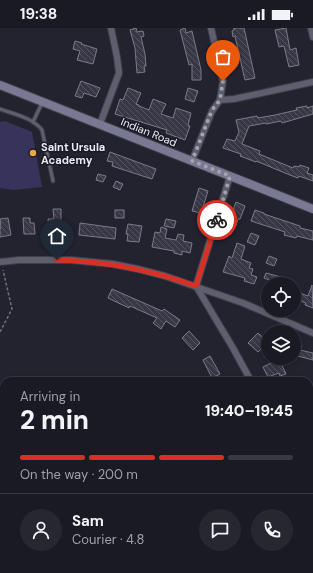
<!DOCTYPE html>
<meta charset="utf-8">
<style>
body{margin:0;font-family:"DM Sans",sans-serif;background:#272731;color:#f1f3f6;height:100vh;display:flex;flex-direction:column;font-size:15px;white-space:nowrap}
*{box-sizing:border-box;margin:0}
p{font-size:13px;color:#9fa1a6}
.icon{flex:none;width:22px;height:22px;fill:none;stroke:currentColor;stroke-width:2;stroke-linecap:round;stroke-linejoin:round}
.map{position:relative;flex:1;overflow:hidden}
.panel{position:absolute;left:0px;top:349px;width:313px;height:196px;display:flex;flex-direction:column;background:#1a1a24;border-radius:12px 12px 0 0;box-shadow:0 2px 6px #0003,0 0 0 1px #383841}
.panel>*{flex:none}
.buttons{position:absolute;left:261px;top:249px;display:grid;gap:8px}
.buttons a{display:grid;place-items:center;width:40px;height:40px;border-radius:50%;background:#1a1a24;box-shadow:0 2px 6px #0003,0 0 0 1px #383841;font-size:20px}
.pin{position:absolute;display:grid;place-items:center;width:34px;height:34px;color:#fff;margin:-41px -17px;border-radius:50% 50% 50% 0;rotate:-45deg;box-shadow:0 0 4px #0007}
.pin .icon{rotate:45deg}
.courier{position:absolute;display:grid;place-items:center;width:40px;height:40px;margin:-20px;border:3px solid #d93025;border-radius:50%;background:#fff;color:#222;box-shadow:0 1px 5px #0007}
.summary em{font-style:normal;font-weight:800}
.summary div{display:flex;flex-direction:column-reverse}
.summary{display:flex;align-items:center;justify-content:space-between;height:68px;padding:0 20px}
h1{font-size:26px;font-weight:800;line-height:30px}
.bar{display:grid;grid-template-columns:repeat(4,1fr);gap:6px 4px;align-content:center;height:48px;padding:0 20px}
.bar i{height:5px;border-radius:3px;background:#383841}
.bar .active{background:#d93025}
.bar p{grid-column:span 4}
.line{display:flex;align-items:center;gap:10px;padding:0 20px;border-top:1px solid #383841}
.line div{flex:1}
.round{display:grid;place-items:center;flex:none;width:42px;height:42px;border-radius:21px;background:#272731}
.status{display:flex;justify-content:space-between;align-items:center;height:28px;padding:0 20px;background:#1a1a24;direction:ltr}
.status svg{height:11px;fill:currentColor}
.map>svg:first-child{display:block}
</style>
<div class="status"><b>19:38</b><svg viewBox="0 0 49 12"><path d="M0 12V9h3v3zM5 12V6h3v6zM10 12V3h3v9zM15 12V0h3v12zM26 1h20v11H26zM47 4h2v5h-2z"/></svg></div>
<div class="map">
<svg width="313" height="545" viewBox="0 0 313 545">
<defs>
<pattern id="building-back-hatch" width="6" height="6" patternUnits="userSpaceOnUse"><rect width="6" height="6" fill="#373745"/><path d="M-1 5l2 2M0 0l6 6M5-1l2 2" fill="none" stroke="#545460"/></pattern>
</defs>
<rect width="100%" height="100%" fill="#232330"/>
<polygon fill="#37335b" points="5,93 32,104 42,159 13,162 0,160 0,94"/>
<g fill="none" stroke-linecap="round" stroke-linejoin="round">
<g stroke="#544e6c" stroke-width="2">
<polyline points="0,506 4,514"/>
<polyline points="17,541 19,545"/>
</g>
</g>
<g fill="url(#building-back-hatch)" stroke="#7b7a8b">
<polygon points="136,0 137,4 143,3 144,8 141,9 145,26 146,38 144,38 145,44 137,45 135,20 130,2"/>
<polygon points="185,0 186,5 192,3 201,42 201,52 192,52 192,36 189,37 180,2"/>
<polygon points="234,0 244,0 255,50 245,52 235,8 233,9 232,3 234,2"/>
<polygon points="286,0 290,22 296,20 299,37 289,39 284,18 279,19 275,2"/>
<polygon points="75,13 82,15 81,16 97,21 93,36 77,32 80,23 73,21"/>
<polygon points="81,53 100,60 96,69 84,65 82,70 75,68"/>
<polygon points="128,60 141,65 136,76 139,77 139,78 149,82 153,71 166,76 161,86 173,90 176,80 191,85 188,97 190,98 185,112 166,105 167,102 115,86 120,71 123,72"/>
<polygon points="188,60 198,63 194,74 185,71"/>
<polygon points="307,78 307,80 313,78 313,86 282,95 281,93 266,96 266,95 249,98 242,116 260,123 259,126 293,140 294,138 299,139 300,137 309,140 307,145 313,147 313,153 299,148 298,150 290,147 256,133 256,134 240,128 241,126 223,120 227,111 235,113 239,104 236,92 257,88 258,90 275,87 297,82 296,80"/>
<polygon points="110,124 156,141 152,151 112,138 113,134 107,133"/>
<polygon points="98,146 106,148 103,154 96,152"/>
<polygon points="116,153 123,156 120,162 113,159"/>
<polygon points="199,160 208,163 201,185 192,183"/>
<polygon points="236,174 245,178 240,191 238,191 236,198 228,195"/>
<polygon points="53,181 61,181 61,205 49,205 48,191 54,191"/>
<rect x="115" y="182" width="9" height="8"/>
<polygon points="255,182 264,185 264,186 300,198 300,200 313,203 313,212 297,208 296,210 284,207 285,204 251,193"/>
<polygon points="8,190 11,207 0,209 0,200 1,200 0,191"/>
<polygon points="23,190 30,190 30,195 34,195 35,206 24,206"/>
<polygon points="166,191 176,193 174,200 164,198"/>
<polygon points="80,195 116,200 115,211 79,207"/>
<polygon points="128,196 142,198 139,214 127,213 128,206 126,206"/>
<polygon points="161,199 167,201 165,210 176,212 178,206 184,207 183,213 192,215 190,225 182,223 182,227 174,225 174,223 152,219 155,204 160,205"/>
<polygon points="251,205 259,208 255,217 247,214"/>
<polygon points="237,215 245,218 241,231 251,235 249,240 253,241 251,247 257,249 254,256 244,253 245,250 223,244 229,228 232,230"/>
<polygon points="269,228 277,231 274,238 266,235"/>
<polygon points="266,245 281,249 280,250 294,255 294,256 268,256 269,252 264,250"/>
<polygon points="312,257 313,280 305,277 306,275 294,271 294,263 308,268"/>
<polygon points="112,261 162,283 164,281 180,292 175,299 166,293 161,301 153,295 157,290 130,278 129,280 108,270"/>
<polygon points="189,303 200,315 193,322 182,310"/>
<polygon points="258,305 268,314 268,322 264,318 258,324 248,315"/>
<polygon points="294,315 302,318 300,322 313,325 313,332 294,327"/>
<polygon points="210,328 220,346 212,350 203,332"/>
<polygon points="280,333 286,346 280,348 279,345 268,349 263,339 273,334 274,336"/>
</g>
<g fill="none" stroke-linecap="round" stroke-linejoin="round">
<g stroke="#3e3d48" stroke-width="5">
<g id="lane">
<path d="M 0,81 C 14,86 33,90 42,102 L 53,153"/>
<polyline points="33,94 42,75"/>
</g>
</g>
<g stroke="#3e3d48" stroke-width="8">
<g id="street">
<polyline points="311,0 313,9"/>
<polyline points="220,72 234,71 313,54"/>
<polyline points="100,96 119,45 117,29 111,0"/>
<polyline points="192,133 212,83 220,72 223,53 211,0"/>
<polyline points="230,148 196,258 233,320 251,353"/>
<polyline points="0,234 19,232 71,232 113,236 138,241 165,248 243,275 313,305"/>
<polyline points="280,545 280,541"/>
</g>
</g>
<g stroke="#3e3d48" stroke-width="10">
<polyline id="secondary" points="0,57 313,181"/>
</g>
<g stroke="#71717c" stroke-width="1.5" stroke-dasharray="3 2" stroke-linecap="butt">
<polyline points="0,304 12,281 3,242"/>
<polyline points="0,379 4,379"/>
<polyline points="0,482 4,487"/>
<polyline points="43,541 44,545"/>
<polyline points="170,541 171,545"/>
</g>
<use href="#lane" stroke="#5e5e6e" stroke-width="3"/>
<use href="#street" stroke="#5e5e6e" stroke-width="6"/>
<use href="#secondary" stroke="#797993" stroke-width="8"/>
</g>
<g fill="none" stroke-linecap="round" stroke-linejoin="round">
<polyline stroke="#a4a4af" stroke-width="4" stroke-dasharray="0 7.2" points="217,192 230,148 192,133 212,82 220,72 223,53"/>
<path stroke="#d93025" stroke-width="5" d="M 57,232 C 105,233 150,242 196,258 L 217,192"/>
</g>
<circle fill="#ebaa39" stroke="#1a1926" stroke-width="1.5" cx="33" cy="125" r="4"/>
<g text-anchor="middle" stroke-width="3" stroke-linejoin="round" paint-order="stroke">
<g font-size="11" fill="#eaeaf4" stroke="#1a1926">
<text transform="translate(149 104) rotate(22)" y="4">Indian Road</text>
</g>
<g font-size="11" font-weight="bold" fill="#eaeaf4" stroke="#1a1926" text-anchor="start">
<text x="41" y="123">Saint Ursula<tspan x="41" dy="13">Academy</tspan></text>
</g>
</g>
</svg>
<div class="buttons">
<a><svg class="icon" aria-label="locate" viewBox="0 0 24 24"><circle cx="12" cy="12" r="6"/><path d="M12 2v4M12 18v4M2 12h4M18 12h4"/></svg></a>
<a><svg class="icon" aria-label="layers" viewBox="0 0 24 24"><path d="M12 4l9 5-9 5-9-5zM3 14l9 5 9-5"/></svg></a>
</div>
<div class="pin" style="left:223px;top:53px;background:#ea580c"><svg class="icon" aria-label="bag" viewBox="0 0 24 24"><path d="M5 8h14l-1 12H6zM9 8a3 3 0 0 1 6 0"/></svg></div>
<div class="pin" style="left:57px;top:232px;background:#1f2937"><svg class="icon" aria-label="home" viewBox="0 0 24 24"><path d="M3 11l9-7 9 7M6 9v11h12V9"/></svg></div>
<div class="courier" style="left:217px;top:192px"><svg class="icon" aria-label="bike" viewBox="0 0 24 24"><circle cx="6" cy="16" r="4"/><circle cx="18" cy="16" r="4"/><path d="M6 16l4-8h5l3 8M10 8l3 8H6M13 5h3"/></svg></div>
<section class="panel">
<div class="summary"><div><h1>2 min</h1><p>Arriving in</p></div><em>19:40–19:45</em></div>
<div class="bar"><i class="active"></i><i class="active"></i><i class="active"></i><i></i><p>On the way · 200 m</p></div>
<div class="line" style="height:72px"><a class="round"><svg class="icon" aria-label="person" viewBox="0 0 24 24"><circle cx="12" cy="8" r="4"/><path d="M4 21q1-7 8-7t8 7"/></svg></a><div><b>Sam</b><p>Courier · 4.8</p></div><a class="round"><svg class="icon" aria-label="chat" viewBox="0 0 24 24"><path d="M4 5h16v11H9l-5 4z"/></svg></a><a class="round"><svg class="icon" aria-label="phone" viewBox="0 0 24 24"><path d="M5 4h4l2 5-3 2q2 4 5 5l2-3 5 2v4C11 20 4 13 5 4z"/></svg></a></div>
</section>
</div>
